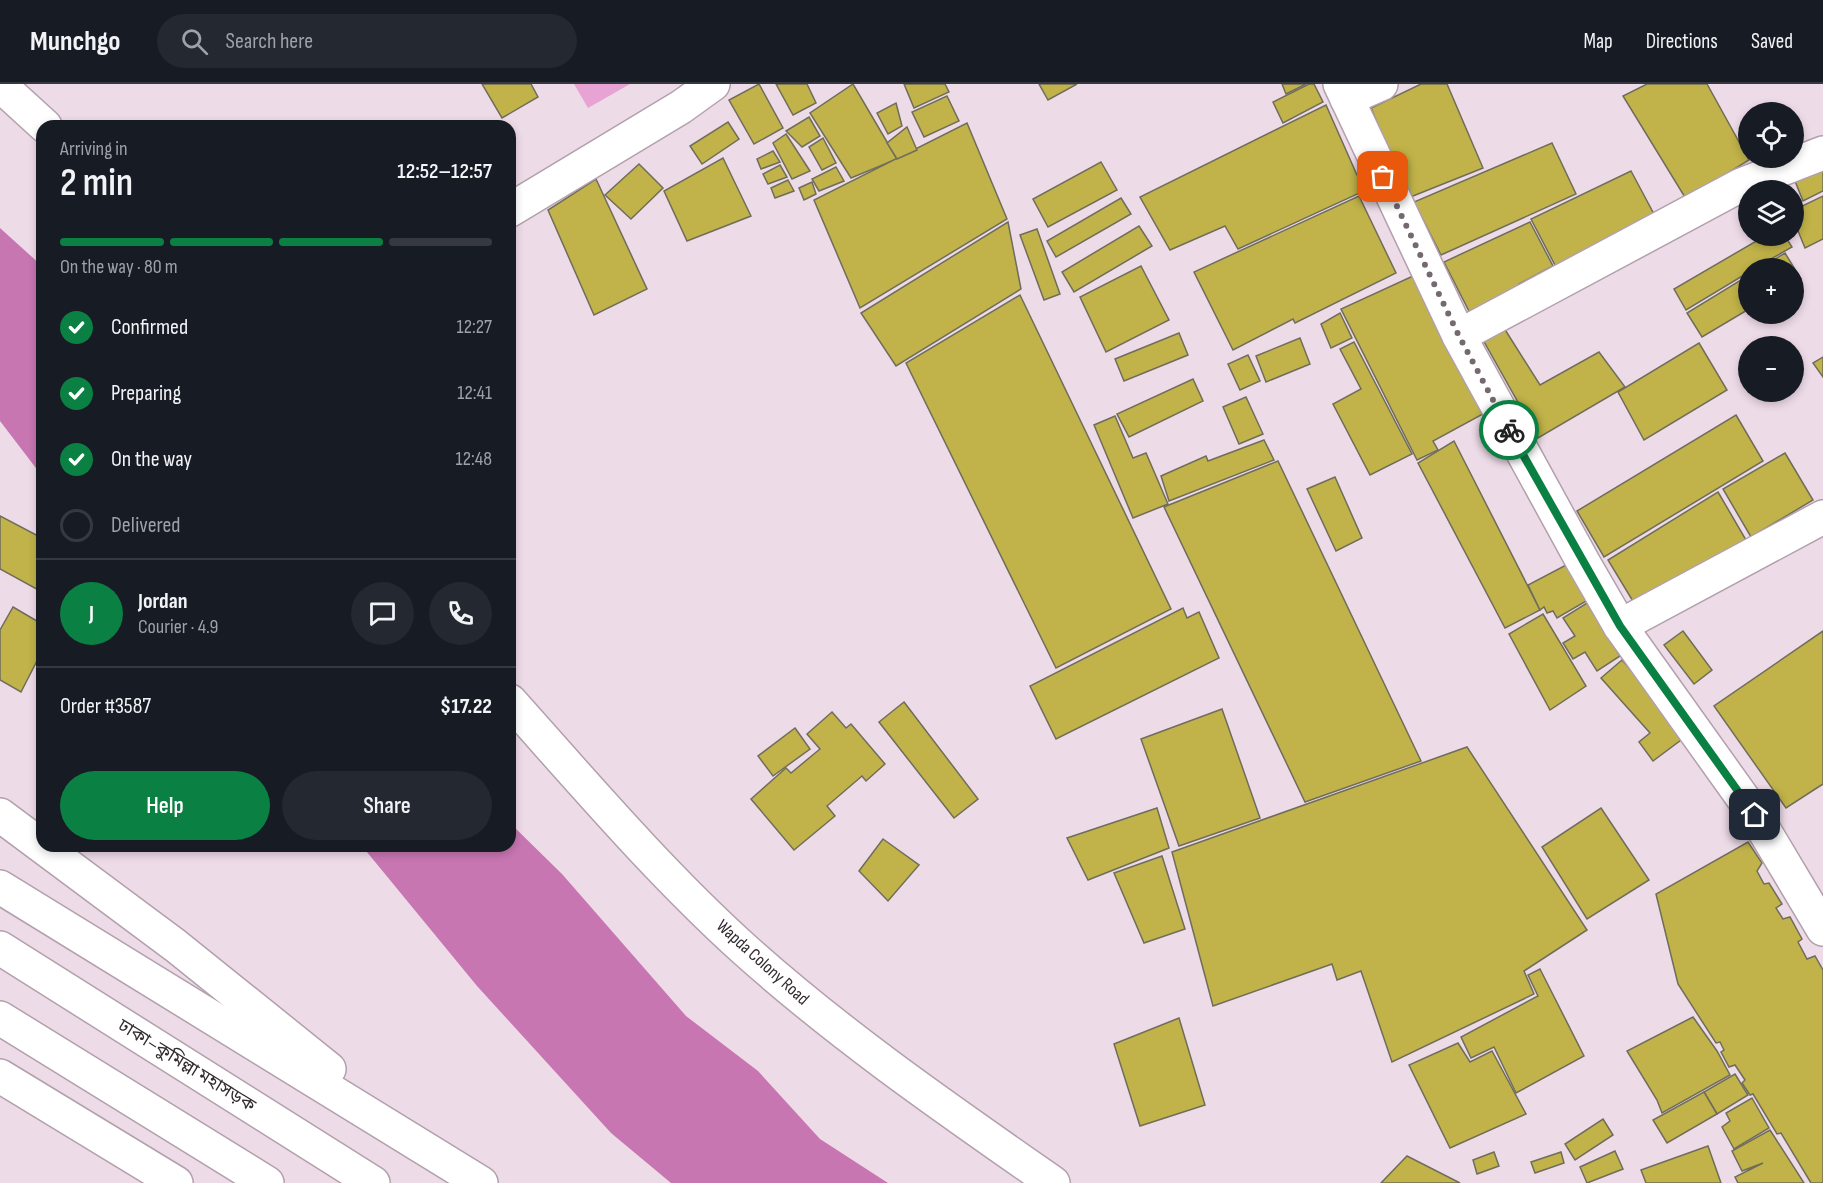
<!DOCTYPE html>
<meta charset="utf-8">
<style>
body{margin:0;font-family:"Sofia Sans Condensed","Noto Sans Bengali",sans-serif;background:#242831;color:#f1f3f6;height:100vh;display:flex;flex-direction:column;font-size:22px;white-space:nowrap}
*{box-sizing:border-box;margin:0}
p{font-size:20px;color:#9ea1a6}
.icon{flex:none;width:33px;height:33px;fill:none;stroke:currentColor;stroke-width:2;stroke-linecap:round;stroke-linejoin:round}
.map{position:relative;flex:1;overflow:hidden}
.panel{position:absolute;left:36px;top:36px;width:480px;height:732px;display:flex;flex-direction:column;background:#171b24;border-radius:18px;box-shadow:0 3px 9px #0003}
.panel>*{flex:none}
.buttons{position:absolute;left:1738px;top:18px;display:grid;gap:12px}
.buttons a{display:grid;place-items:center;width:66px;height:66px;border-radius:50%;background:#171b24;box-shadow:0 3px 9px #0003;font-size:30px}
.pin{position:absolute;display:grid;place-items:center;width:51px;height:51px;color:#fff;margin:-26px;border-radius:12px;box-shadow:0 3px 9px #0006}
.courier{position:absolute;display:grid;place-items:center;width:60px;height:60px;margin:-30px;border:4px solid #0b8043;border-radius:50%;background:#fff;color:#222;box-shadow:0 2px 8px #0007}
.summary em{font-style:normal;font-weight:600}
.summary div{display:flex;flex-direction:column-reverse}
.summary{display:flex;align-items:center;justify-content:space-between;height:102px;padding:0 24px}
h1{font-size:39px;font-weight:600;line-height:45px}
.bar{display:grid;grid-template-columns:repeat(4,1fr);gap:9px 6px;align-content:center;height:72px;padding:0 24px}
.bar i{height:8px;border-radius:4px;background:#363941}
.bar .on{background:#0b8043}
.bar p{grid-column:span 4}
.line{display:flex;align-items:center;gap:15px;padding:0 24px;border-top:2px solid #363941}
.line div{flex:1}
.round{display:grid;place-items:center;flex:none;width:63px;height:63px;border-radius:32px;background:#242831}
ol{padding:0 24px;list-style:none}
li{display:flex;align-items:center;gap:18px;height:66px}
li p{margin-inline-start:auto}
li .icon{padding:6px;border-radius:50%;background:#0b8043;color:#fff;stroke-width:4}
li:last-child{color:#9ea1a6}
li i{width:33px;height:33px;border:3px solid #363941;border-radius:50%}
.cta{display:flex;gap:12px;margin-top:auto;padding:12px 24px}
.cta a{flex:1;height:69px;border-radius:36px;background:#0b8043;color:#fff;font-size:24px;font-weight:600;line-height:69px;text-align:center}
.cta a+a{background:#242831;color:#f1f3f6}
header{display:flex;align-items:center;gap:36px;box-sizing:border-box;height:84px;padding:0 30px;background:#171b24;border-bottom:2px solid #363941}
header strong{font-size:28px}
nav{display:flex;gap:33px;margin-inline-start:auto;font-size:21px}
.search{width:420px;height:54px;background:#242831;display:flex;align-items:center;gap:15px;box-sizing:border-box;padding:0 21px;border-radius:33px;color:#9ea1a6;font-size:22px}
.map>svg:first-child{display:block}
</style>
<header>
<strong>Munchgo</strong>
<div class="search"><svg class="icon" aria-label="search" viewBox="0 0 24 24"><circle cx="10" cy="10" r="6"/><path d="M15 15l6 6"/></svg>Search here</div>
<nav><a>Map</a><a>Directions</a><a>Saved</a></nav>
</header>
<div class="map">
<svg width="1823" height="1099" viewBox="0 0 1823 1099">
<rect width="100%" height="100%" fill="#eedbe8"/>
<polygon fill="#e7a3d3" points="574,0 630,0 588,24"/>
<g fill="#c876b2">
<polygon points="0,144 42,182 42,392 0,337"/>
<polygon points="510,739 562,790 686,932 758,987 820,1055 888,1099 671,1099 611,1049 477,902 362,762 510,762"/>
</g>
<g fill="#c1b349" stroke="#6f6d5b" stroke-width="1.5">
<polygon points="482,0 531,0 538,13 502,34"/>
<polygon points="759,0 783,44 754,60 729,16"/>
<polygon points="776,0 807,0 816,19 793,31"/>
<polygon points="853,0 897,75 851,94 810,29"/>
<polygon points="904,0 945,0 949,8 914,24"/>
<polygon points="1039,0 1077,0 1048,16"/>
<polygon points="1282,0 1306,0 1286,10"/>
<polygon points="1309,0 1314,0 1323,18 1283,39 1273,18"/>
<polygon points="1421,0 1447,0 1483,84 1408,114 1371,24"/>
<polygon points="1647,0 1707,0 1749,76 1686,115 1623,12"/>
<polygon points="947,12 959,37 924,53 912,28"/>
<polygon points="896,19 902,42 888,50 877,29"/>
<polygon points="1326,21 1364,107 1238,165 1225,142 1170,166 1140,113"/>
<polygon points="809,33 820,52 802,63 786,47"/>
<polygon points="728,38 739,55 702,80 690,62"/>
<polygon points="967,39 1007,135 860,224 814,116"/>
<polygon points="907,43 917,66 897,75 887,59"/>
<polygon points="786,50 810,87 792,95 773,59"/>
<polygon points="823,54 836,79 822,86 809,63"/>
<polygon points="1552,59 1576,110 1441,171 1414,118"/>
<polygon points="773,67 780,78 761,85 757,75"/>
<polygon points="723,74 751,132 687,157 664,107"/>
<polygon points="1101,78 1117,106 1048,143 1033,115"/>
<polygon points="639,80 663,104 631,135 605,111"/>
<polygon points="780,81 787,93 768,100 763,90"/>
<polygon points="1823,82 1823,107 1803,117 1795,97"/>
<polygon points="836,83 844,97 819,107 812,95"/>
<polygon points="1631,87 1655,132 1557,185 1531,135"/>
<polygon points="596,95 647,205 594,231 548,126"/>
<polygon points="788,96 794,107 775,114 771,104"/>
<polygon points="812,98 816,110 804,116 799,104"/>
<polygon points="1359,112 1396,189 1295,239 1293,235 1233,266 1194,188"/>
<polygon points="1823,112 1823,155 1805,164 1794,137 1794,126"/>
<polygon points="1121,114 1131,130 1056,173 1047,157"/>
<polygon points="1008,138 1021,205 896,282 861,229"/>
<polygon points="1530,138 1553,182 1519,200 1520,206 1471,231 1444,178"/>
<polygon points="1139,142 1152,162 1074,208 1062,188"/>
<polygon points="1037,145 1060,210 1044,216 1020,151"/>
<polygon points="1765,152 1785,152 1792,163 1755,184 1749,184 1749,188 1686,226 1674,205"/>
<polygon points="1785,169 1801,195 1794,199 1794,184 1760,184"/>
<polygon points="1141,182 1169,236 1106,268 1080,213"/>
<polygon points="1749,191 1749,225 1702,253 1687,229"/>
<polygon points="1413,192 1483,330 1433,357 1438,366 1417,376 1341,225"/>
<polygon points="1020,211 1171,525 1056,584 906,279"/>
<polygon points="1340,229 1352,254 1331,264 1321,240"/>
<polygon points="1504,244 1540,301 1599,268 1625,303 1538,354 1482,254"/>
<polygon points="1179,249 1188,271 1124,297 1115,275"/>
<polygon points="1300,254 1310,280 1266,298 1256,272"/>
<polygon points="1354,258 1412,370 1370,391 1333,320 1361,305 1340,265"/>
<polygon points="1699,259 1727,306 1644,356 1618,308"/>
<polygon points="1248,271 1260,297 1240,306 1228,280"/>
<polygon points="1823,273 1823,293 1813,279"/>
<polygon points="1193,295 1203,317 1129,353 1117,330"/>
<polygon points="1246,313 1263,350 1239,360 1223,323"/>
<polygon points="1736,331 1763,377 1604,473 1577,427"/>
<polygon points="1115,332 1133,374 1146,369 1168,420 1133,434 1094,341"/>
<polygon points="1264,356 1274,376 1169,417 1161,392 1206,372 1208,377"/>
<polygon points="1454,357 1540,526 1505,544 1418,379"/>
<polygon points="1785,369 1813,416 1751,453 1723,405"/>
<polygon points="1278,377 1421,677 1305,718 1164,423"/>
<polygon points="1335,393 1362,454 1336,467 1307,405"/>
<polygon points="1718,408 1746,456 1634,519 1608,476"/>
<polygon points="0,432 42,454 42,508 0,485"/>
<polygon points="1568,480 1588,516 1557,534 1553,527 1547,529 1544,523 1540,526 1528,501"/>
<polygon points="1587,519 1620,572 1597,587 1585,568 1573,575 1563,559 1575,552 1563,534"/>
<polygon points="13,523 42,540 42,567 21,608 0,596 0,546"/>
<polygon points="1183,524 1187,534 1199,528 1219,574 1056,655 1030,602"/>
<polygon points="1543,530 1586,602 1550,626 1509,550"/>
<polygon points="1683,547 1712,586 1694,600 1664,561"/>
<polygon points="1823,547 1823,700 1786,724 1714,622"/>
<polygon points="1622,576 1671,631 1685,653 1653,677 1639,658 1650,649 1601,594"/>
<polygon points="904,618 978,715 954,734 879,638"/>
<polygon points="1222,625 1260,734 1179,762 1141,655"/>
<polygon points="832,628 846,644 851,640 885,680 866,697 862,692 827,722 835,732 794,766 751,715 786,684 791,689 820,665 807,650"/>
<polygon points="795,644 810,665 773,692 758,672"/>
<polygon points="1467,663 1587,846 1524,887 1534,910 1392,978 1361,887 1337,896 1332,880 1213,922 1172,768"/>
<polygon points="1157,724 1169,764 1088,796 1067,754"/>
<polygon points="1601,724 1649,796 1587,835 1542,763"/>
<polygon points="883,755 919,781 888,817 859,787"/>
<polygon points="1748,758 1762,779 1757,787 1764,800 1769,799 1782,820 1776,824 1783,835 1790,833 1802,855 1798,858 1807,875 1815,872 1823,886 1823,1099 1811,1099 1781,1049 1777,1050 1753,1010 1750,1011 1742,999 1745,996 1735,981 1729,983 1721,968 1724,966 1720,958 1716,959 1678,900 1656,810"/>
<polygon points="1162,772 1185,845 1144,859 1114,789"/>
<polygon points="1540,885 1584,972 1516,1009 1494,963 1471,974 1461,953 1538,912 1528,891"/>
<polygon points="1693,933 1717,967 1730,991 1662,1029 1657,1016 1627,967"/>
<polygon points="1179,934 1205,1021 1140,1042 1114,960"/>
<polygon points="1458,959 1470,978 1492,967 1526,1030 1450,1064 1409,981"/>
<polygon points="1735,990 1748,1011 1717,1030 1704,1008"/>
<polygon points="1704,1008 1717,1030 1667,1059 1653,1036"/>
<polygon points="1752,1014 1769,1044 1734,1065 1722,1043 1730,1037 1726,1029"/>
<polygon points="1603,1035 1613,1051 1575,1076 1565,1060"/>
<polygon points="1770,1046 1804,1099 1738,1099 1735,1093 1763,1079 1742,1087 1732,1067"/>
<polygon points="1708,1062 1721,1099 1646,1099 1641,1086"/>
<polygon points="1615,1067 1623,1085 1587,1099 1580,1083"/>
<polygon points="1494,1068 1499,1082 1477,1090 1473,1076"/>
<polygon points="1561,1068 1564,1079 1535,1089 1531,1078"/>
<polygon points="1407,1072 1460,1099 1381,1099"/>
</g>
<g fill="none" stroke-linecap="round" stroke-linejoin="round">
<g stroke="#b2a0ac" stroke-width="36">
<g id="street">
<polyline points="1340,0 1459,252 1583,478 1620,542 1755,731 1823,845"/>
<polyline points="0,1 45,42"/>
<polyline points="1347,15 1381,0"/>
<polyline points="510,126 681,23 713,0"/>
<polyline points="1459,252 1741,101 1823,69"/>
<polyline points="1620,542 1823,433"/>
<path d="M 510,617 C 585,701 660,789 744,865 C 841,952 947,1025 1053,1099"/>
</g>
</g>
<g stroke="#b2a0ac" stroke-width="36">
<g id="highway">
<polyline points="0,731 176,862 329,985"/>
<polyline points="0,803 481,1099"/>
<polyline points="0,864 373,1099"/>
<polyline points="0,934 267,1099"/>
<polyline points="0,992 176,1099"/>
</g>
</g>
<use href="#street" stroke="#fff" stroke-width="33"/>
<use href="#highway" stroke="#fff" stroke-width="33"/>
</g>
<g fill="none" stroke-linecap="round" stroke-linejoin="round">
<polyline stroke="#746970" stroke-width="6" stroke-dasharray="0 10.8" points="1383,93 1459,252 1509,346"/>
<polyline stroke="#0b8043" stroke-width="8" points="1509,346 1620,542 1755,731"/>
</g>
<g text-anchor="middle" stroke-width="4.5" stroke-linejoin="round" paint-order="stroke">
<g font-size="18" fill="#322b2f" stroke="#fff">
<text transform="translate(763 878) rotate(42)" y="6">Wapda Colony Road</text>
<text transform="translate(187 981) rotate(32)" y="6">ঢাকা–কুমিল্লা মহাসড়ক</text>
</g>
</g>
</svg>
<div class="buttons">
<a><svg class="icon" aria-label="locate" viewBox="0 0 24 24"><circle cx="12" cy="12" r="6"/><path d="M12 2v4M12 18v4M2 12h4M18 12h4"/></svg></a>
<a><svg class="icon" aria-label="layers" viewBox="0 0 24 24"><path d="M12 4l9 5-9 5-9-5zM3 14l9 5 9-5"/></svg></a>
<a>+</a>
<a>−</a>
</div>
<div class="pin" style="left:1383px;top:93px;background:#ea580c"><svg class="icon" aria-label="bag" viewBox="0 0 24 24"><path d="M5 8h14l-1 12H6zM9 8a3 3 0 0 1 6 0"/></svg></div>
<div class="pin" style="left:1755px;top:731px;background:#1f2937"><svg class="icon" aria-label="home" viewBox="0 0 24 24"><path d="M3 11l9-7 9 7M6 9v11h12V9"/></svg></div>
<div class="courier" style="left:1509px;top:346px"><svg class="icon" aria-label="bike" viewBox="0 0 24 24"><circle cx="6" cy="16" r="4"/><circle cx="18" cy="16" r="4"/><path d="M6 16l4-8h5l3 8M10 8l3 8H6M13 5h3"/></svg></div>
<section class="panel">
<div class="summary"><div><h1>2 min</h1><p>Arriving in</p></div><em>12:52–12:57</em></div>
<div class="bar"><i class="on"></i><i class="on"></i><i class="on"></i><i></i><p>On the way · 80 m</p></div>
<ol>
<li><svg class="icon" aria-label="check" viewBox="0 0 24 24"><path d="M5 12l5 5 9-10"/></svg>Confirmed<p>12:27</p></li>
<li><svg class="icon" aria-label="check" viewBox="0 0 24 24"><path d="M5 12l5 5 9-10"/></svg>Preparing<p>12:41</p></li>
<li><svg class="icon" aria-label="check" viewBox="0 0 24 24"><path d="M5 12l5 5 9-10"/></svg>On the way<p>12:48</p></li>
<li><i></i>Delivered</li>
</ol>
<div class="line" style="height:108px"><b class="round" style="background:#0b8043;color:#fff">J</b><div><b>Jordan</b><p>Courier · 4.9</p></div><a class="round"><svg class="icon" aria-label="chat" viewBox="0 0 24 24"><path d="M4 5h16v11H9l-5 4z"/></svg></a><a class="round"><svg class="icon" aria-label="phone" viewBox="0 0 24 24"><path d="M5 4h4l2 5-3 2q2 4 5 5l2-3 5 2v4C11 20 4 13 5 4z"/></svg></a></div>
<div class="line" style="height:78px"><div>Order #3587</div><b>$17.22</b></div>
<div class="cta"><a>Help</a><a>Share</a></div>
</section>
</div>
